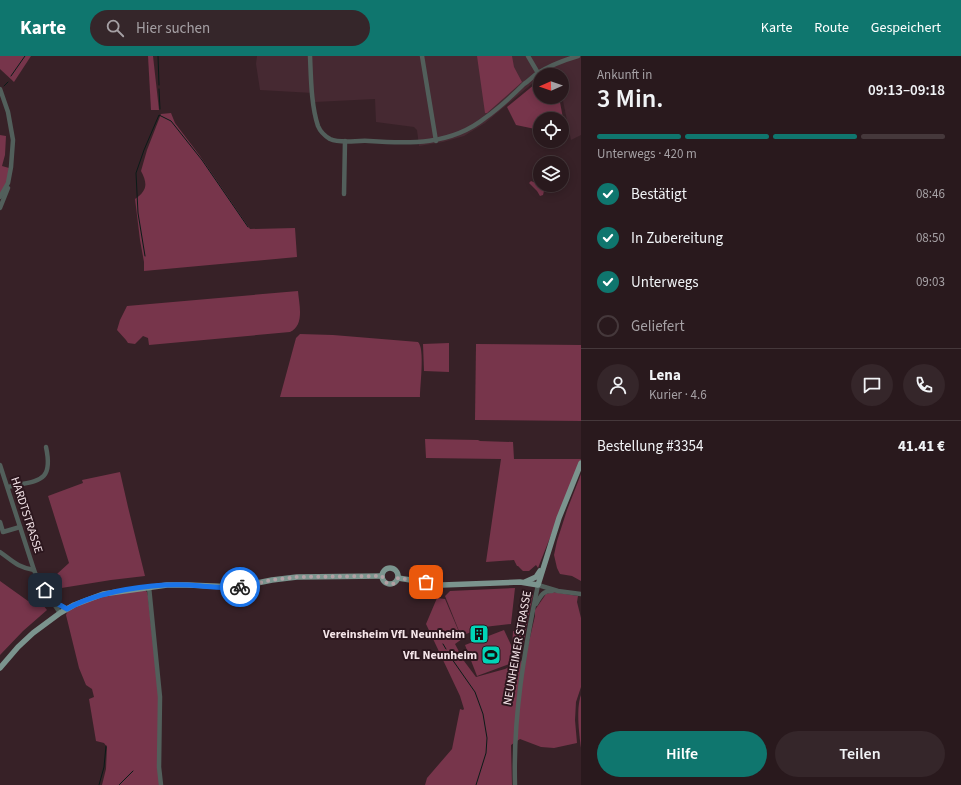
<!DOCTYPE html>
<html lang="de">
<meta charset="utf-8">
<style>
body{margin:0;font-family:"Source Sans 3",sans-serif;background:#35262a;color:#f1f3f6;height:100vh;display:flex;flex-direction:column;font-size:15px;white-space:nowrap}
*{box-sizing:border-box;margin:0}
p{font-size:13px;color:#a5a0a4}
.icon{flex:none;width:22px;height:22px;fill:none;stroke:currentColor;stroke-width:2;stroke-linecap:round;stroke-linejoin:round}
.map{position:relative;flex:1;overflow:hidden}
.details{display:flex;flex-direction:column;background:#29191d;width:380px}
.details>*{flex:none}
.needle{width:26px;rotate:268deg}
.buttons{position:absolute;left:533px;top:12px;display:grid;gap:8px}
.buttons a{display:grid;place-items:center;width:36px;height:36px;border-radius:50%;background:#29191d;box-shadow:0 2px 10px #0003,0 0 0 1px #45383b;font-size:20px}
.pin{position:absolute;display:grid;place-items:center;width:34px;height:34px;color:#fff;margin:-17px;border-radius:8px;box-shadow:0 2px 6px #0006}
.courier{position:absolute;display:grid;place-items:center;width:40px;height:40px;margin:-20px;border:3px solid #1a73e8;border-radius:50%;background:#fff;color:#222;box-shadow:0 1px 5px #0007}
.head em{font-style:normal;font-weight:600}
.head div{display:flex;flex-direction:column-reverse}
.head{display:flex;align-items:center;justify-content:space-between;height:68px;padding:0 16px}
h1{font-size:26px;font-weight:600;line-height:30px}
.bar{display:grid;grid-template-columns:repeat(4,1fr);gap:6px 4px;align-content:center;height:48px;padding:0 16px}
.bar i{height:5px;border-radius:3px;background:#45383b}
.bar .current{background:#0f766e}
.bar p{grid-column:span 4}
.line{display:flex;align-items:center;gap:10px;padding:0 16px;border-top:1px solid #45383b}
.line div{flex:1}
.round{display:grid;place-items:center;flex:none;width:42px;height:42px;border-radius:21px;background:#35262a}
ol{padding:0 16px;list-style:none}
li{display:flex;align-items:center;gap:12px;height:44px}
li p{margin-inline-start:auto}
li .icon{padding:4px;border-radius:50%;background:#0f766e;color:#fff;stroke-width:4}
li:last-child{color:#a5a0a4}
li i{width:22px;height:22px;border:2px solid #45383b;border-radius:50%}
.button{display:flex;gap:8px;margin-top:auto;padding:8px 16px}
.button a{flex:1;height:46px;border-radius:24px;background:#0f766e;color:#fff;font-size:16px;font-weight:600;line-height:46px;text-align:center}
.button a+a{background:#35262a;color:#f1f3f6}
header{display:flex;align-items:center;gap:24px;box-sizing:border-box;height:56px;padding:0 20px;background:#0f766e;color:#fff}
header strong{font-size:19px}
nav{display:flex;gap:22px;margin-inline-start:auto;font-size:14px}
.search{width:280px;height:36px;background:#35262a;display:flex;align-items:center;gap:10px;box-sizing:border-box;padding:0 14px;border-radius:22px;color:#a5a0a4;font-size:15px}
main{display:flex;flex:1;min-height:0}
.map>svg:first-child{display:block}
</style>
<header>
<strong>Karte</strong>
<div class="search"><svg class="icon" aria-label="search" viewBox="0 0 24 24"><circle cx="10" cy="10" r="6"/><path d="M15 15l6 6"/></svg>Hier suchen</div>
<nav><a>Karte</a><a>Route</a><a>Gespeichert</a></nav>
</header>
<main>
<div class="map">
<svg width="581" height="729" viewBox="0 0 581 729">
<rect width="100%" height="100%" fill="#372127"/>
<polygon fill="#462932" points="257,0 581,0 581,79 571,84 562,40 562,19 557,19 556,13 545,19 540,19 540,21 485,67 464,80 443,86 419,90 417,74 414,71 376,66 375,43 315,46 313,37 260,34 256,8"/>
<g fill="#77354b">
<polygon points="0,0 31,0 14,26 0,13"/>
<polygon points="148,0 153,0 159,54 151,54"/>
<polygon points="477,0 512,0 514,11 522,26 487,57 485,57"/>
<polygon points="540,24 540,41 559,41 566,78 562,78 562,63 540,63 540,74 516,69 507,51"/>
<path d="M 171,57 L 175,67 L 200,100 L 250,173 L 295,172 L 297,201 L 144,215 L 144,206 L 140,184 L 135,143 C 147,135 148,128 141,115 L 147,94 L 161,58 Z"/>
<polygon points="0,79 6,80 5,99 2,110 9,112 7,126 0,139"/>
<polygon points="531,125 545,131 543,139 540,140 537,135 529,127"/>
<path d="M 298,235 C 299,248 305,269 290,276 L 149,289 L 148,282 L 143,280 L 135,288 L 128,287 L 126,284 L 117,274 L 120,264 L 127,250 Z"/>
<path d="M 300,278 L 333,279 L 418,286 C 425,292 420,330 420,341 L 280,341 L 296,282 Z"/>
<polygon points="449,287 449,316 424,315 423,288"/>
<polygon points="476,288 581,289 581,365 475,364"/>
<polygon points="425,383 478,384 480,385 513,386 514,403 581,403 538,512 536,509 529,515 523,515 518,510 517,510 514,504 486,506 501,403 426,402"/>
<polygon points="120,416 128,451 145,520 111,524 49,534 45,529 69,507 48,440 83,427 82,424"/>
<polygon points="581,418 581,525 572,520 560,518 557,512 554,499 557,485 567,454"/>
<polygon points="0,525 28,545 35,539 47,554 23,575 0,599"/>
<polygon points="515,532 511,568 484,571 461,580 445,540 450,535"/>
<path d="M 144,533 L 147,536 L 148,540 L 159,643 L 159,729 L 102,729 L 106,713 L 107,691 L 104,687 L 96,685 L 89,643 L 94,641 L 92,633 L 86,629 L 79,612 L 66,559 L 67,556 C 90,541 117,538 144,533 Z"/>
<polygon points="553,536 578,540 577,546 581,562 581,631 576,646 575,664 577,687 554,692 541,691 520,683 511,689 512,729 425,729 427,722 452,693 460,653 463,654 464,653 460,640 426,568 437,542 445,543 462,583 455,588 464,605 476,621 505,613 525,603 535,560 535,554 546,538"/>
<polygon points="524,537 533,539 520,604 477,620 465,589 504,574 512,591 513,575 518,575"/>
<path d="M 581,639 L 581,692 C 579,678 576,652 581,639 Z"/>
</g>
<g fill="none" stroke-linecap="round" stroke-linejoin="round">
<g stroke="#0b1b18" stroke-width="1">
<polyline points="158,0 159,29"/>
<polyline points="11,20 25,0"/>
<polyline points="4,30 8,26"/>
<polyline points="159,33 160,53"/>
<polyline points="145,200 138,157 136,117 144,94 159,59 171,65 202,104 248,171"/>
<polyline points="443,588 446,593"/>
<polyline points="447,596 475,636 483,658 487,682 486,697 476,729"/>
<polyline points="99,729 104,711 106,690"/>
<polyline points="119,729 133,715"/>
</g>
<g stroke="#525f5b" stroke-width="4.5">
<path d="M 310,0 C 311,21 311,49 318,70 C 320,75 325,80 330,83 C 341,88 357,84 369,85 C 410,88 451,89 485,62 C 499,52 512,40 524,28 C 529,25 533,20 538,17 C 551,9 564,4 578,0"/>
<polyline points="422,0 436,85"/>
<polyline points="528,0 538,17"/>
<polyline points="0,33 8,56 13,84 11,111 8,127 0,141"/>
<polyline points="344,138 345,85"/>
<polyline points="0,152 8,132"/>
<polyline points="0,409 34,514 38,524 60,557"/>
<path d="M 8,431 C 37,424 54,428 46,391"/>
<polyline points="0,466 3,476 20,471"/>
<path d="M 0,496 C 13,505 17,511 34,514"/>
<polyline points="149,531 160,641 159,711 161,729"/>
<polyline points="53,545 67,553"/>
<path d="M 536,548 C 540,541 543,534 552,535"/>
<path d="M 515,729 C 513,661 524,596 538,529 L 558,535 L 581,538"/>
</g>
<g stroke="#7b948e" stroke-width="5.5">
<circle cx="390" cy="520" r="8"/>
<polyline points="398,522 442,529 520,526 538,529 559,462 581,407"/>
<polyline points="525,526 536,521 540,515"/>
<polyline points="0,612 18,591 33,577 60,557 74,549 103,538 167,529 187,529 237,531 272,524 297,521 382,520"/>
</g>
</g>
<g fill="none" stroke-linecap="round" stroke-linejoin="round">
<path stroke="#b2a0a4" stroke-width="4" stroke-dasharray="0 7.2" d="M 240,531 L 272,524 L 297,521 L 382,520 L 385,526 C 391,530 396,528 398,522 L 426,526"/>
<path stroke="#1a73e8" stroke-width="5" d="M 45,534 L 51,544 L 67,553 C 98,535 153,527 189,529 C 206,530 223,533 240,531"/>
</g>
<defs>
<g id="building-square" transform="scale(1)"><rect x="-9" y="-9" width="18" height="18" rx="4" fill="#00d5b7" stroke="#2c171e"/><path d="M-4-6H4V6H1V3H-1V6H-4ZM-2.5-4.3h1.7v1.8h-1.7ZM.8-4.3h1.7v1.8H.8ZM-2.5-1h1.7V.8h-1.7ZM.8-1h1.7V.8H.8Z" fill="#111"/></g>
<g id="stadium-square" transform="scale(1)"><rect x="-9" y="-9" width="18" height="18" rx="4" fill="#00d5b7" stroke="#2c171e"/><path d="M0-5a6.5 5 0 1 0 0 10a6.5 5 0 1 0 0-10ZM-3.5-1.8h7v3.6h-7Z" fill="#111"/></g>
</defs>
<g fill-rule="evenodd">
<use href="#building-square" x="479" y="578"/>
<use href="#stadium-square" x="491" y="599"/>
</g>
<g text-anchor="middle" stroke-width="4" stroke-linejoin="round" paint-order="stroke">
<g font-size="12" fill="#f4e4e8" stroke="#2c171e">
<text transform="translate(27 459) rotate(72)" y="4">HARDTSTRASSE</text>
<text transform="translate(517 592) rotate(-80)" y="4">NEUNHEIMER STRASSE</text>
</g>
<g font-size="12" font-weight="bold" fill="#f4e4e8" stroke="#2c171e" text-anchor="end">
<text x="465" y="582">Vereinsheim VfL Neunheim</text>
<text x="477" y="603">VfL Neunheim</text>
</g>
</g>
</svg>
<div class="buttons">
<a><svg class="needle" viewBox="-14 -14 28 28"><path d="M0-13l5 13h-10z" fill="#e53935"/><path d="M0 13l5-13h-10z" fill="#a5a0a4"/></svg></a>
<a><svg class="icon" aria-label="locate" viewBox="0 0 24 24"><circle cx="12" cy="12" r="6"/><path d="M12 2v4M12 18v4M2 12h4M18 12h4"/></svg></a>
<a><svg class="icon" aria-label="layers" viewBox="0 0 24 24"><path d="M12 4l9 5-9 5-9-5zM3 14l9 5 9-5"/></svg></a>
</div>
<div class="pin" style="left:426px;top:526px;background:#ea580c"><svg class="icon" aria-label="bag" viewBox="0 0 24 24"><path d="M5 8h14l-1 12H6zM9 8a3 3 0 0 1 6 0"/></svg></div>
<div class="pin" style="left:45px;top:534px;background:#1f2937"><svg class="icon" aria-label="home" viewBox="0 0 24 24"><path d="M3 11l9-7 9 7M6 9v11h12V9"/></svg></div>
<div class="courier" style="left:240px;top:531px"><svg class="icon" aria-label="bike" viewBox="0 0 24 24"><circle cx="6" cy="16" r="4"/><circle cx="18" cy="16" r="4"/><path d="M6 16l4-8h5l3 8M10 8l3 8H6M13 5h3"/></svg></div>
</div>
<section class="details">
<div class="head"><div><h1>3 Min.</h1><p>Ankunft in</p></div><em>09:13–09:18</em></div>
<div class="bar"><i class="current"></i><i class="current"></i><i class="current"></i><i></i><p>Unterwegs · 420 m</p></div>
<ol>
<li><svg class="icon" aria-label="check" viewBox="0 0 24 24"><path d="M5 12l5 5 9-10"/></svg>Bestätigt<p>08:46</p></li>
<li><svg class="icon" aria-label="check" viewBox="0 0 24 24"><path d="M5 12l5 5 9-10"/></svg>In Zubereitung<p>08:50</p></li>
<li><svg class="icon" aria-label="check" viewBox="0 0 24 24"><path d="M5 12l5 5 9-10"/></svg>Unterwegs<p>09:03</p></li>
<li><i></i>Geliefert</li>
</ol>
<div class="line" style="height:72px"><a class="round"><svg class="icon" aria-label="person" viewBox="0 0 24 24"><circle cx="12" cy="8" r="4"/><path d="M4 21q1-7 8-7t8 7"/></svg></a><div><b>Lena</b><p>Kurier · 4.6</p></div><a class="round"><svg class="icon" aria-label="chat" viewBox="0 0 24 24"><path d="M4 5h16v11H9l-5 4z"/></svg></a><a class="round"><svg class="icon" aria-label="phone" viewBox="0 0 24 24"><path d="M5 4h4l2 5-3 2q2 4 5 5l2-3 5 2v4C11 20 4 13 5 4z"/></svg></a></div>
<div class="line" style="height:52px"><div>Bestellung #3354</div><b>41.41 €</b></div>
<div class="button"><a>Hilfe</a><a>Teilen</a></div>
</section>
</main>
